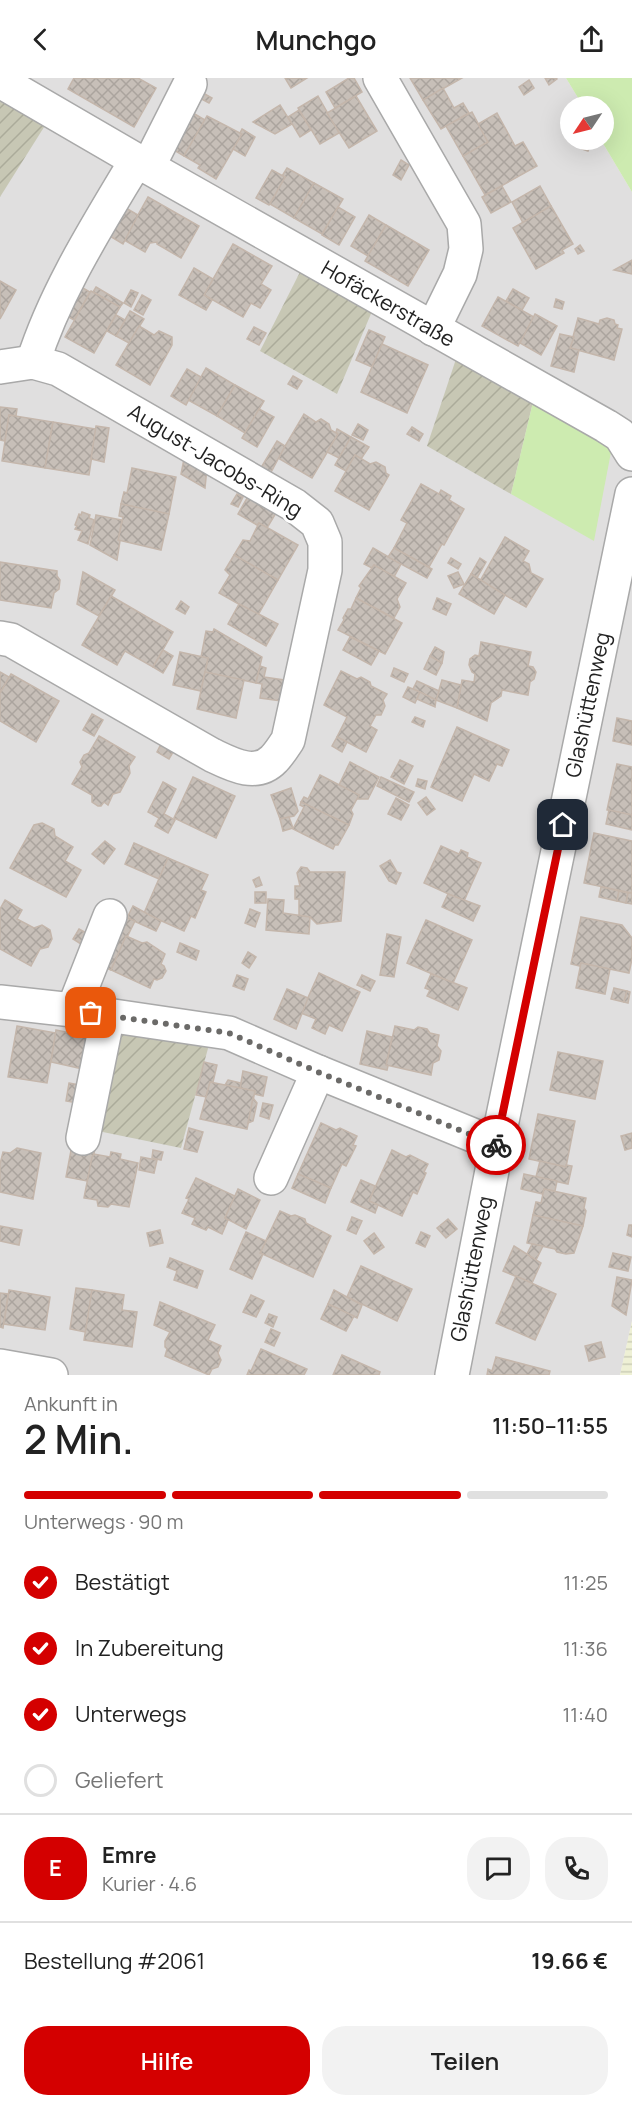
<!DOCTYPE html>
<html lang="de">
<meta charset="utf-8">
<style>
body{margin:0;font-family:Manrope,sans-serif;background:#f2f2f2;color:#222;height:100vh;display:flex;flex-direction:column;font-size:22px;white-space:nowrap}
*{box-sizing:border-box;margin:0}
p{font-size:20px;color:#767676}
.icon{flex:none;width:33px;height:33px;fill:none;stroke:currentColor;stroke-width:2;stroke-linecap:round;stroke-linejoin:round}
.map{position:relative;height:1297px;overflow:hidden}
.panel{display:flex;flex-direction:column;background:#fff;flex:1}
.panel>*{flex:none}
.needle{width:39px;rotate:235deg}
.buttons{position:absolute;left:560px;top:18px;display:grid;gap:12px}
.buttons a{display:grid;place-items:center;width:54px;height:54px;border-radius:50%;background:#fff;box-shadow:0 6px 24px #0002;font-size:30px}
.pin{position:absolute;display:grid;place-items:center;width:51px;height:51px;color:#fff;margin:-26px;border-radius:12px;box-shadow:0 3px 9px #0006}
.courier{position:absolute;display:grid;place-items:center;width:60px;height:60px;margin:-30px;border:4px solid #d40000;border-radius:50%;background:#fff;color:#222;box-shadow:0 2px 8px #0007}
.summary em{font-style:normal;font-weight:600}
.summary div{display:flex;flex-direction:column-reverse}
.summary{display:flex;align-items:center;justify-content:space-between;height:102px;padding:0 24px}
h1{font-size:39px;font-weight:600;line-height:45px}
.bar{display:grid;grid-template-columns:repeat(4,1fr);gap:9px 6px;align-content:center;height:72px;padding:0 24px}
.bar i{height:8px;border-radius:4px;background:#e0e0e0}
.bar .selected{background:#d40000}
.bar p{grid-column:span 4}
.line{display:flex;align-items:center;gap:15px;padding:0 24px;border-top:2px solid #e0e0e0}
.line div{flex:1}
.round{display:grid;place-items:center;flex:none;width:63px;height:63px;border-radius:24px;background:#f2f2f2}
ol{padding:0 24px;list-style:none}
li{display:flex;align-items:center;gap:18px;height:66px}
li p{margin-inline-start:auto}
li .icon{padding:6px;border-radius:50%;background:#d40000;color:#fff;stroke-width:4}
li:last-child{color:#767676}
li i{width:33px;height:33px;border:3px solid #e0e0e0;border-radius:50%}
.cta{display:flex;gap:12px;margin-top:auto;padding:12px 24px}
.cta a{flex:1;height:69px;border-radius:24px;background:#d40000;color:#fff;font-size:24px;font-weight:600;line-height:69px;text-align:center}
.cta a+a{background:#f2f2f2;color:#222}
header{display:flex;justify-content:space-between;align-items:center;height:78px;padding:0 24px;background:#fff;font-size:27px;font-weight:600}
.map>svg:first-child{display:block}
</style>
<header><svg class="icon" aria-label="back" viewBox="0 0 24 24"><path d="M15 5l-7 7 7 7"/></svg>Munchgo<svg class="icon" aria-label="share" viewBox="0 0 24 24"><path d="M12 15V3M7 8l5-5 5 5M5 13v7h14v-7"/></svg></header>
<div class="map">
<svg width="632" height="1297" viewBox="0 0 632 1297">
<defs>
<pattern id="construction-furrows" width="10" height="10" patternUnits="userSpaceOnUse" patternTransform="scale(1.5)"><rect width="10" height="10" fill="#c7c7b4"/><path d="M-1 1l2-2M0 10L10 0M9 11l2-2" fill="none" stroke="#abab9a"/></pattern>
<pattern id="farmland-rules" width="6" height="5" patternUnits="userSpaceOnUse" patternTransform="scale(1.5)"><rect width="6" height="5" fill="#eef0d5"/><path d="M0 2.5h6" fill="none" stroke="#ccceb7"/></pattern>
<pattern id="building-cross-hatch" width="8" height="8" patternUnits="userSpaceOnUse" patternTransform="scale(1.5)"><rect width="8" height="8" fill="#c7bfb8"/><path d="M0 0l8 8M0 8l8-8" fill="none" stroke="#aba49e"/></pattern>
</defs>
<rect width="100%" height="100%" fill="#f2efe9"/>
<polygon fill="#e0dfdf" points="0,0 566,0 583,28 570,28 570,62 601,62 632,114 632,1243 620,1297 0,1297"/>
<g fill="url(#construction-furrows)">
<polygon points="0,20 46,46 0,119"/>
<polygon points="301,192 373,231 337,316 260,273"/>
<polygon points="456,281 533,324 511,416 427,368"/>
<polygon points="116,948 210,963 181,1070 93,1052"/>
</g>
<polygon fill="url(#farmland-rules)" points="632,1243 632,1297 620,1297"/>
<g fill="#cdebb0">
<polygon points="566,0 632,0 632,114 601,62 603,62 603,28 583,28"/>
<polygon points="533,324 612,369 594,463 511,416"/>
</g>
<g fill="url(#building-cross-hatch)" stroke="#c4b6ab" stroke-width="1.5">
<polygon points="74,0 138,0 156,10 134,49 68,11"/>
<polygon points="285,0 307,0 291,10"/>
<polygon points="349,0 354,0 362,14 335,30 326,14"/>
<polygon points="410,0 462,0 423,22"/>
<polygon points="545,0 556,0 557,1 549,7"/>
<polygon points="529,2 534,10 524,17 519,9"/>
<polygon points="443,10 454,30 463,25 469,35 441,51 423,22"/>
<polygon points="196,11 212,20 209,25 192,16"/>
<polygon points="318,18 339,55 320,66 298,30"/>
<polygon points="356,18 377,53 349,70 327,35"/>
<polygon points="280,27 292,46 275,56 253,44"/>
<polygon points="299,32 311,52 300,59 288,39"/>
<polygon points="472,34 488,64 463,78 446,48"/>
<polygon points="193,35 205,42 184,78 172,71"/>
<polygon points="497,35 515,68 523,64 537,88 485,117 463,78 488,64 478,46"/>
<polygon points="207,38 242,56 216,101 198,90 200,87 184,78"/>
<polygon points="242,51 255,59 245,78 233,71 242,56 240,55"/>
<polygon points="585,63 591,65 588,73 582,71"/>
<polygon points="401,82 409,87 401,102 393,97"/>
<polygon points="287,90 314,105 294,140 270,126 285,99 282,98"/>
<polygon points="272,92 285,99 269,127 256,120"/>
<polygon points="314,105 343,121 322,156 294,140"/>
<polygon points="502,108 511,124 491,135 482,119"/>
<polygon points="540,108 551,128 523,145 512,124"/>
<polygon points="148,119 199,148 181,180 157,166 157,164 150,165 145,174 124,162"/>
<polygon points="119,126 138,137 123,166 103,154"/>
<polygon points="551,128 573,166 562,172 564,175 536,191 513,150"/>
<polygon points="338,129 355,139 339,167 322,157"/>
<polygon points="369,137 386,147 368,178 351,168"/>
<polygon points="386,147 429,172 408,208 365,183"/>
<polygon points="233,166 272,188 261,206 271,212 260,230 251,225 243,239 204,217"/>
<polygon points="580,167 584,173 578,176 575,171"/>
<polygon points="632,182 632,196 614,192"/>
<polygon points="194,190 213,201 204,217 212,222 206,232 179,217"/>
<polygon points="0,203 16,212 0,241"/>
<polygon points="74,205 90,214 74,242 58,233"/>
<polygon points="96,209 123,225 120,229 93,214"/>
<polygon points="513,211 529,220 522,232 506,223"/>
<polygon points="131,212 138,215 131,229 124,225"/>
<polygon points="91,213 120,229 94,275 65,259"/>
<polygon points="142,217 151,222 143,237 134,232"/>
<polygon points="498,219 534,239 518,268 482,248"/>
<polygon points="556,221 564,224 562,231 554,229"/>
<polygon points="130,233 144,241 129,265 116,258"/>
<polygon points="535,236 557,248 541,277 520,265"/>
<polygon points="116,237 125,242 116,258 107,253"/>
<polygon points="578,240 599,246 600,242 607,240 614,242 615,246 618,247 617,250 622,251 614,282 570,270"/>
<polygon points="139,248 154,257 159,253 172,259 172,267 150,307 116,287"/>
<polygon points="254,249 266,255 259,267 247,261"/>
<polygon points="369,252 385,259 372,289 356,282"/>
<polygon points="560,256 574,259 570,270 579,272 574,294 551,288"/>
<polygon points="382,266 428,287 407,335 361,314"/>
<polygon points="206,290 235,307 217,338 188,322"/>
<polygon points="187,291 201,299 186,327 171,318"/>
<polygon points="293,298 302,303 297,311 288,306"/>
<polygon points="235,307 264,323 245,355 217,338"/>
<polygon points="0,329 17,331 16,338 9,337 5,363 0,362"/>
<polygon points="259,331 274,339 257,369 242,360"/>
<polygon points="304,336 316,344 321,341 329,346 331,352 338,356 312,400 278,380"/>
<polygon points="9,337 53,344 45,390 2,383"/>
<polygon points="53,344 96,351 89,397 45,390"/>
<polygon points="358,346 368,352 363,362 352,357"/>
<polygon points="96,348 109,350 104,384 91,381"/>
<polygon points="412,349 423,356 419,363 407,356"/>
<polygon points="337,351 351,359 339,380 327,374 338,356 336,354"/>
<polygon points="351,359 369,369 361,381 355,377 346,393 335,387"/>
<polygon points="277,363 285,368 269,398 259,393"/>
<polygon points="185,376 207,390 205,410 181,396"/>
<polygon points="355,377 370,386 376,384 385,389 386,395 389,397 369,432 335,413"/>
<polygon points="132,390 176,399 169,436 121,426 124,414 127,415"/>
<polygon points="421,406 439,416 441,412 451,418 449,422 464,431 444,467 442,466 429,489 394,470 407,445 401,442"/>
<polygon points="251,413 279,430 267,450 259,445 257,447 238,436"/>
<polygon points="237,416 243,419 238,429 231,426"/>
<polygon points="121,426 169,436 161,472 118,462 123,439 119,438"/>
<polygon points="82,434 90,437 89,440 94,442 88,466 78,462 82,453 75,451 77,448 75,447 79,436 81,437"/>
<polygon points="96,437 122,442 118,462 120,463 117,482 90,467"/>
<polygon points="259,445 298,467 278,502 234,477 243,462 250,463"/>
<polygon points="505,459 529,473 523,483 529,486 531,495 543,501 526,529 480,503"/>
<polygon points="373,470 401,486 394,499 374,487 372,490 364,486"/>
<polygon points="394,470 432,491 427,500 388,479"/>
<polygon points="234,477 278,502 258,537 219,515 230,497 225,492"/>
<polygon points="451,480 461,486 458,491 448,485"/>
<polygon points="480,480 486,484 477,500 471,496"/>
<polygon points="0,484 57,493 57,498 60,502 59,511 54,515 51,530 0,522"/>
<polygon points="374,487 406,505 397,521 400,529 394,540 356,520 361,510 359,508"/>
<polygon points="83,494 115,512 99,538 77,526"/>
<polygon points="458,494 464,506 454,510 448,498"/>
<polygon points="471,496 505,517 494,536 459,516"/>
<polygon points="111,518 173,554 153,589 125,573 117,587 82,567"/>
<polygon points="356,520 402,545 385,576 338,552 344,542 343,540 348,531 351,531"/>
<polygon points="437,520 451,526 446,537 433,531"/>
<polygon points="181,523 189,529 185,536 176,531"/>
<polygon points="239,526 278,546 266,568 228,546"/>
<polygon points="214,551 262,579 256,605 205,594 208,580 201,579 206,553 213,554"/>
<polygon points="350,559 379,573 371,587 343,572"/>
<polygon points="481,564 531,574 528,588 533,589 536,594 534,601 530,604 528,617 502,612 501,618 491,625 487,643 457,630 462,602 474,604 475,596 472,594 469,587 470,581 475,577 479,578"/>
<polygon points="435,569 444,574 442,585 430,578"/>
<polygon points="163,572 173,578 163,595 153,589"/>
<polygon points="180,574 208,580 201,613 173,607"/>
<polygon points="430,578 442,585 436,597 424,591"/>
<polygon points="260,588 266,590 264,599 284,602 281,623 260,620 262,606 256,605"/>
<polygon points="394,590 408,596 404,604 391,598"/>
<polygon points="341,593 357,601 361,599 370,604 371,608 387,616 383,622 385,628 381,637 376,637 370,648 377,652 366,674 337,659 347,639 324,627"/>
<polygon points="0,594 9,599 0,615"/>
<polygon points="205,594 244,602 236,640 197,631"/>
<polygon points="11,596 59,623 36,664 0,643 0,615"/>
<polygon points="442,602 461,607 457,630 436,622"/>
<polygon points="417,603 439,613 436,622 413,611"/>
<polygon points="408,609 420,614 415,625 403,619"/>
<polygon points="420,614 436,622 435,629 417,621"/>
<polygon points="92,636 103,642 94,658 83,652"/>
<polygon points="415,639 425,643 423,649 412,644"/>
<polygon points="617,640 632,643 632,667 613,663"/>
<polygon points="457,649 509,672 502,688 497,686 489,703 474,696 462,723 431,709"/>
<polygon points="99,658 135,679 129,688 130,695 120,714 113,716 108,727 104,724 101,728 98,728 92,724 92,717 72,706 82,689 80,684 84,677 89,675"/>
<polygon points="337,659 347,664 342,674 332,668"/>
<polygon points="163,662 176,669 169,681 157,674"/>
<polygon points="400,682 413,688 404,706 391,699"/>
<polygon points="350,684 379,699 368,721 357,721 359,717 339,707"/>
<polygon points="617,686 632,689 632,737 607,732"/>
<polygon points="320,697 359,717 351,732 353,736 349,747 301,724 304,719 308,721"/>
<polygon points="193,699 235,718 216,760 174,740"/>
<polygon points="381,699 414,714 409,724 377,708"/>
<polygon points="418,701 427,703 425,711 416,708"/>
<polygon points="163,704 176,711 164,736 175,742 168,755 155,748 159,740 148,734"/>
<polygon points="291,710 298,733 294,738 280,741 271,717"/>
<polygon points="426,719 435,731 427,737 418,725"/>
<polygon points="396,720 409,727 401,742 388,736"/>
<polygon points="301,724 349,747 338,767 335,767 333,771 293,751 304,729 300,727"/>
<polygon points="609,732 632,737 632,752 606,746"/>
<polygon points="289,739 293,750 283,753 280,741"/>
<polygon points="42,745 54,751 55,758 73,769 65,783 81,792 66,819 10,790 34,747"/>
<polygon points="594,755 632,763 632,815 584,805"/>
<polygon points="105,763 115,771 104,786 92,776"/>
<polygon points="134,765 168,780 159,801 125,786"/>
<polygon points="441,768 459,776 461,772 468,775 467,779 481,785 464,823 424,805"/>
<polygon points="168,780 208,797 201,812 206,814 195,840 191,838 184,853 144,835"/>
<polygon points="390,782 397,794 401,795 396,806 389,803 380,788"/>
<polygon points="301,789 307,790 310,794 345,794 341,843 317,846 310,839 299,838 299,821 295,821 295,808 300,808 297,795"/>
<polygon points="259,799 262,807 256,809 253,802"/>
<polygon points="601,809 619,813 617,823 599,819"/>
<polygon points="619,813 628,815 626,825 617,823"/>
<rect x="255" y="814" width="11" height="11"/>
<polygon points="628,815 632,815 632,826 626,825"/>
<polygon points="448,816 480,828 473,843 442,829"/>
<polygon points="268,821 284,822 283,835 310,839 309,856 266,852"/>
<polygon points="5,822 22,832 17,841 34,850 42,847 50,852 52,861 48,869 40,871 31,888 0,871 0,831"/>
<polygon points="133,828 161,843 156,853 127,840"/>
<polygon points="250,831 260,835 255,849 245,845"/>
<polygon points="118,836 135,843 111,892 96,886"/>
<polygon points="581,839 622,847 632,860 632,881 629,895 581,885 580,888 571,886"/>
<polygon points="426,842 472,862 453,905 407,885"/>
<polygon points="79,851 90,857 84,868 73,861"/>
<polygon points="387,856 401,859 394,899 380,897"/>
<polygon points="126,858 142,865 147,864 165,876 161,886 164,888 166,893 162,900 157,902 154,901 150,910 111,892"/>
<polygon points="180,865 199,873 196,882 177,874"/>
<polygon points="248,874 256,879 249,890 242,885"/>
<polygon points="581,885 610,891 605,916 576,910"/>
<polygon points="319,895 360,914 342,953 329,947 325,956 312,950 316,941 301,935"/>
<polygon points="431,896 467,910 458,932 427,918 430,912 425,910"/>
<polygon points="237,897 248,901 244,912 233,908"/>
<polygon points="362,897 375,903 370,913 357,907"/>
<polygon points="614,910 627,913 624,924 611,921"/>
<polygon points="287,911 308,920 296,951 274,941"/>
<polygon points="627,913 630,914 628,925 624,924"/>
<polygon points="17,948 56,955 47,1005 8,999"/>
<polygon points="395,948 414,952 418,949 427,951 430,955 439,957 437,968 441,973 439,982 433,985 431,997 386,987"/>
<polygon points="56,952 90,959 83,991 51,984"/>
<polygon points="367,953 392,959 386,987 388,988 387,992 360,986"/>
<polygon points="558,974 603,983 595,1021 550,1012"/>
<polygon points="204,984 217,987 213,1004 210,1004 206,1019 196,1017"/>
<polygon points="243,993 267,999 263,1018 254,1016 255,1013 240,1010"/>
<polygon points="228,1002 241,1005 240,1010 225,1007"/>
<polygon points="210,1004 255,1013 247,1051 200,1041"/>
<polygon points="69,1005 80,1007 77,1025 66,1023"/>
<polygon points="253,1020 257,1025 253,1043 248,1045"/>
<polygon points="263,1025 273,1027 269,1041 260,1038"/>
<polygon points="538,1036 575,1043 566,1089 529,1081"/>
<polygon points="321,1045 336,1052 340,1050 357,1058 353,1067 356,1068 346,1088 342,1086 331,1110 298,1096"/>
<polygon points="189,1050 203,1054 197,1074 184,1071"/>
<polygon points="632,1055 632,1070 625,1072 621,1058"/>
<polygon points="72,1067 95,1071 87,1103 66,1099"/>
<polygon points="17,1070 41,1075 33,1121 0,1114 0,1086 3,1074 10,1075"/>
<polygon points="153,1072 163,1074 161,1082 152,1080"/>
<polygon points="392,1072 406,1079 410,1077 428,1086 424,1094 426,1095 417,1116 413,1114 402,1138 369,1123"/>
<polygon points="111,1074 121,1076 120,1081 138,1085 129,1129 111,1126 108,1129 98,1128 97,1122 84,1120 92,1079 94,1076 110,1079"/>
<polygon points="141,1079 157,1082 154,1095 139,1092"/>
<polygon points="540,1083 566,1089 566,1087 572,1088 568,1106 536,1099"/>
<polygon points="298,1096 331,1110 325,1125 292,1110"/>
<polygon points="524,1096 557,1103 555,1113 544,1111 543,1116 521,1111"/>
<polygon points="196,1100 235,1118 225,1140 228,1142 222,1156 208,1149 206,1152 192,1146 195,1140 182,1135 189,1121 186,1120"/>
<polygon points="361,1102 375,1108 369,1123 378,1127 375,1135 351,1124"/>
<polygon points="238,1111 260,1122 246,1151 225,1140"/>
<polygon points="544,1111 586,1120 584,1130 586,1133 583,1148 533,1137 536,1124 541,1125"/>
<polygon points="280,1133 291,1138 295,1137 305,1141 306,1145 331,1158 313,1199 260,1175"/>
<polygon points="533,1137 583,1148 574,1175 566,1176 557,1174 555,1171 527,1165"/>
<polygon points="352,1139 362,1143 356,1156 347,1152"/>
<polygon points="448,1141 457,1151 446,1160 437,1150"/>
<polygon points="629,1147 632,1147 632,1159 627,1157"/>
<polygon points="0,1148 22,1152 19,1167 0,1163"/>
<polygon points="160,1152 163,1165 150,1168 147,1155"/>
<polygon points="246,1154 266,1163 260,1175 263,1176 252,1201 230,1191"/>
<polygon points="421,1154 430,1158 425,1169 416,1165"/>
<polygon points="374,1155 384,1169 374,1176 364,1163"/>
<polygon points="532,1166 543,1168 536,1182 527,1176"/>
<polygon points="514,1168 541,1185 532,1205 503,1193"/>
<polygon points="613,1175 631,1179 628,1193 609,1189"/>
<polygon points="170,1180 203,1193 197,1210 174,1202 177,1193 167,1189"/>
<polygon points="361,1188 412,1211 397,1243 347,1219"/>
<polygon points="516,1198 556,1216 535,1262 496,1245"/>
<polygon points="617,1199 632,1202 626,1237 612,1228"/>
<polygon points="76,1210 92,1212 86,1254 70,1251"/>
<polygon points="9,1212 50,1219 45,1252 4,1246"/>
<polygon points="92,1212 124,1217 122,1232 137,1234 132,1269 84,1262"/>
<polygon points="334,1212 362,1227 357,1240 328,1226"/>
<polygon points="0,1215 8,1216 3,1250 0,1249"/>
<polygon points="251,1217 264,1223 256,1239 243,1234"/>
<polygon points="160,1224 215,1247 208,1262 221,1268 218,1275 221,1282 218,1289 212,1291 209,1297 165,1278 167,1271 165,1269 165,1263 170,1254 154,1247"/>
<polygon points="328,1226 354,1238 346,1253 321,1241"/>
<polygon points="269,1236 277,1239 273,1249 265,1245"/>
<polygon points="271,1251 280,1255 274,1268 265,1264"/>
<polygon points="601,1264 605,1279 589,1283 585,1268"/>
<polygon points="261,1271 307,1291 304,1297 247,1297 249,1292 251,1293"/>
<polygon points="342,1277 380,1294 379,1297 333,1297"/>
<polygon points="496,1279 550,1293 549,1297 487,1297 488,1291 492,1293"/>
</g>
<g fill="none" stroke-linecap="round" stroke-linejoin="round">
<g stroke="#a9a9a9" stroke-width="36">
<g id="minor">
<polyline points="380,0 464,146 466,171 460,196 433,251"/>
<polyline points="0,3 148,89 606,348 620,357 632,376"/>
<polyline points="148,89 190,6"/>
<path d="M 33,284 C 56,212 98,147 136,83"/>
<path d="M 0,289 L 33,284 L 58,291 L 294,427 L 317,445 L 325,464 L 325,492 L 288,662 C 284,668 279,676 274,681 C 256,700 231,686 212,677 L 11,562 L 0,560"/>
<polyline points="0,924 73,932 229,955 318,994 497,1067"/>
<polyline points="73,932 110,838"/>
<polyline points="83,1060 108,937"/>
<polyline points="271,1100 318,994"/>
<polyline points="0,1288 51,1297"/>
<polyline points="452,1297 497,1067 632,416"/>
</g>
</g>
<use href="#minor" stroke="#fff" stroke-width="33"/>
</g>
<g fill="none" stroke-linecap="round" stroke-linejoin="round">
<polyline stroke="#6b6a68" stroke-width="6" stroke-dasharray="0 10.8" points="91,935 229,955 318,994 496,1067"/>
<polyline stroke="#d40000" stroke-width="8" points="496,1067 563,747"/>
</g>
<g text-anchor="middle" stroke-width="6" stroke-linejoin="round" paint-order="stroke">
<g font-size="21" fill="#222" stroke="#fff">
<text transform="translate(388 226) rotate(30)" y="7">Hofäckerstraße</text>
<text transform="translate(215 383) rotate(31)" y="7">August-Jacobs-Ring</text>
<text transform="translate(588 627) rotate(-78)" y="7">Glashüttenweg</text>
<text transform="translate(472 1191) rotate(-79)" y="7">Glashüttenweg</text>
</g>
</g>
</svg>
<div class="buttons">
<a><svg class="needle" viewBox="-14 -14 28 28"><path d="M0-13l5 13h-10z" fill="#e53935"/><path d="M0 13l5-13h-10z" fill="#767676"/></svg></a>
</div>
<div class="pin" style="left:91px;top:935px;background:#ea580c"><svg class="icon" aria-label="bag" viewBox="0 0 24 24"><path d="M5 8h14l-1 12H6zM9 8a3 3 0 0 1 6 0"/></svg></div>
<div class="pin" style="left:563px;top:747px;background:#1f2937"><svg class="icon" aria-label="home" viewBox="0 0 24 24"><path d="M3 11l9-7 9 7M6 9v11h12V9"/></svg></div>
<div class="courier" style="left:496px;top:1067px"><svg class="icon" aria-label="bike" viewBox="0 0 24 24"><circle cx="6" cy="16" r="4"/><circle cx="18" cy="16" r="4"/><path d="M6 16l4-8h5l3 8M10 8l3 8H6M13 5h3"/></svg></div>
</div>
<section class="panel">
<div class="summary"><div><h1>2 Min.</h1><p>Ankunft in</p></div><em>11:50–11:55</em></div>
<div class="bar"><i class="selected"></i><i class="selected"></i><i class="selected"></i><i></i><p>Unterwegs · 90 m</p></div>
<ol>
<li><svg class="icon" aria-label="check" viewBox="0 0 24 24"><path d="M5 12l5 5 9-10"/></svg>Bestätigt<p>11:25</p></li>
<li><svg class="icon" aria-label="check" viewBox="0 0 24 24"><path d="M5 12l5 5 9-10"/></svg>In Zubereitung<p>11:36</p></li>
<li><svg class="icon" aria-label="check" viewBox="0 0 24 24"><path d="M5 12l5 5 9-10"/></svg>Unterwegs<p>11:40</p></li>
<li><i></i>Geliefert</li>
</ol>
<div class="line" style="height:108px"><b class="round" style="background:#d40000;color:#fff">E</b><div><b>Emre</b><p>Kurier · 4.6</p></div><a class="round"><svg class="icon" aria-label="chat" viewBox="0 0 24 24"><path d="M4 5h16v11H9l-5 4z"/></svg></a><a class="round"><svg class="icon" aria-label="phone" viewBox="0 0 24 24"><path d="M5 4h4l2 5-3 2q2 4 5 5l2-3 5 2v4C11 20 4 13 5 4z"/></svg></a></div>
<div class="line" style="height:78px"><div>Bestellung #2061</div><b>19.66 €</b></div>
<div class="cta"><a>Hilfe</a><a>Teilen</a></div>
</section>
